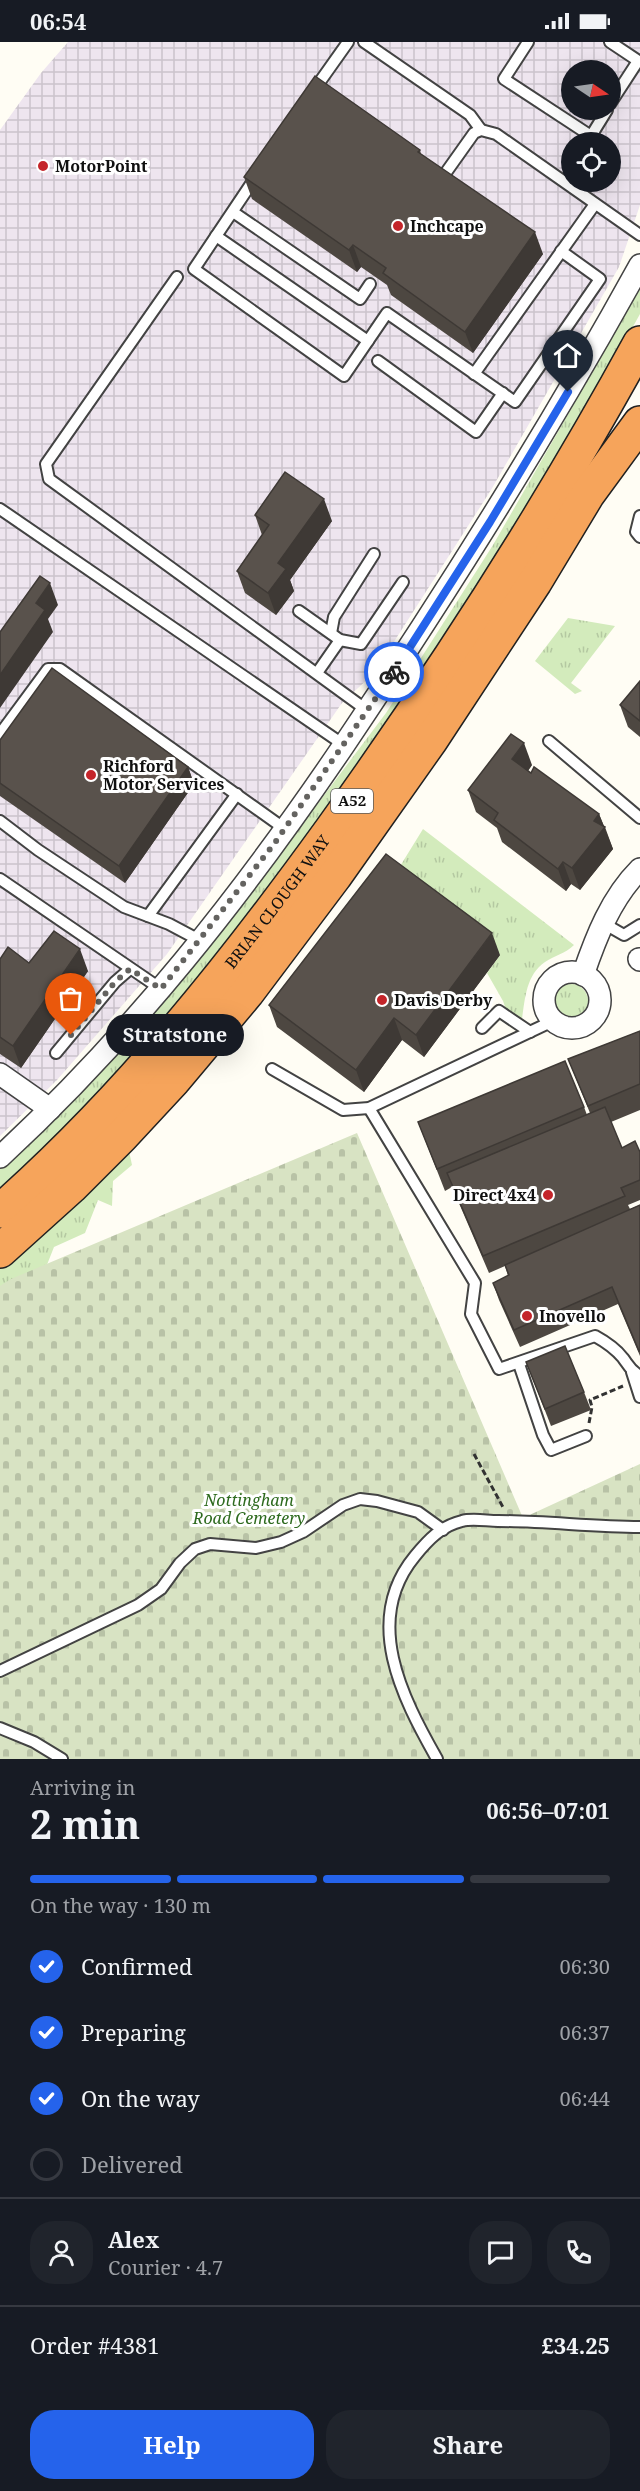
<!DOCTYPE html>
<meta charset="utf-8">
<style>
body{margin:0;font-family:"Noto Serif",serif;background:#20242c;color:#f1f3f6;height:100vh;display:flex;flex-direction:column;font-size:22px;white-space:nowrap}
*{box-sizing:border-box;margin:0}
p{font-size:20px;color:#9ea1a6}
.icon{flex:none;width:33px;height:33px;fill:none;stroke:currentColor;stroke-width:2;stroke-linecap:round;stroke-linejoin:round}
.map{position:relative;height:1717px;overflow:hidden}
.panel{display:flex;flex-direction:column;background:#171b24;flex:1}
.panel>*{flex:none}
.needle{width:39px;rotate:103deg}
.controls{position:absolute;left:561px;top:18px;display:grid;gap:12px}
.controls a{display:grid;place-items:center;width:60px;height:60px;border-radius:50%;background:#171b24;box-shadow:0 6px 24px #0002;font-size:30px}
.pin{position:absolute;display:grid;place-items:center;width:51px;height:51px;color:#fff;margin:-62px -26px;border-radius:50% 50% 50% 0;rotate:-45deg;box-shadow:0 0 6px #0007}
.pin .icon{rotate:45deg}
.courier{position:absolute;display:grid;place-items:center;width:60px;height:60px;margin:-30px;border:4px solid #2563eb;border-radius:50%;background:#fff;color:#222;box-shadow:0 2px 8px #0007}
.bubble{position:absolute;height:42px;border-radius:21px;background:#171b24;box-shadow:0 6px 24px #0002;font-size:20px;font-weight:700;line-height:42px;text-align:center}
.headline em{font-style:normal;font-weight:700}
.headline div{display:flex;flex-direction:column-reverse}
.headline{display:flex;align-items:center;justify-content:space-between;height:102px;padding:0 30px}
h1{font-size:39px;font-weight:700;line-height:45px}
.bar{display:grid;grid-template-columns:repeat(4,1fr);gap:9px 6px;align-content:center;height:72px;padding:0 30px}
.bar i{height:8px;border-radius:4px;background:#363941}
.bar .current{background:#2563eb}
.bar p{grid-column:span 4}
.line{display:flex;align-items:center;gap:15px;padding:0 30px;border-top:2px solid #363941}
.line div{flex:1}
.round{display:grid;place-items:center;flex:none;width:63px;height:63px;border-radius:24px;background:#20242c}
ol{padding:0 30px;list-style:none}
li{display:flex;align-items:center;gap:18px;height:66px}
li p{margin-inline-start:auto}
li .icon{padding:6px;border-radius:50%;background:#2563eb;color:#fff;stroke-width:4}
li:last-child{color:#9ea1a6}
li i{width:33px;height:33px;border:3px solid #363941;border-radius:50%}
.cta{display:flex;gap:12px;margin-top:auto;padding:12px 30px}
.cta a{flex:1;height:69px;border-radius:24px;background:#2563eb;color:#fff;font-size:24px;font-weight:700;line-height:69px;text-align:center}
.cta a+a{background:#20242c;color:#f1f3f6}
.status{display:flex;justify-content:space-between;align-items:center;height:42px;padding:0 30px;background:#171b24;direction:ltr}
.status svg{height:16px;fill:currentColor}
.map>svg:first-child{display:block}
</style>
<div class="status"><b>06:54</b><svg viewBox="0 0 49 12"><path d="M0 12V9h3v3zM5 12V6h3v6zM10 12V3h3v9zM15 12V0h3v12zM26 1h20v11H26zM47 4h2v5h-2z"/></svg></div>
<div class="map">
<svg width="640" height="1717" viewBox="0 0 640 1717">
<defs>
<pattern id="industrial-grid" width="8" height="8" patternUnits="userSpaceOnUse" patternTransform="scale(1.5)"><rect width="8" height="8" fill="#eee5ef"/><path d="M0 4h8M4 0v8" fill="none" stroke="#cbc3cc"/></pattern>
<pattern id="grass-tufts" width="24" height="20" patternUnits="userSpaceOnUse" patternTransform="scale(1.5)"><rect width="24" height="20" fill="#d3ebbc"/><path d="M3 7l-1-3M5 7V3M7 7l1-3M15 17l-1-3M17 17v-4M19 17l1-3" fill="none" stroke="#b4c8a1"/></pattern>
<pattern id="cemetery-stones" width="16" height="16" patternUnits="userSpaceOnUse" patternTransform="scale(1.5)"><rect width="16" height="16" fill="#d8e3c3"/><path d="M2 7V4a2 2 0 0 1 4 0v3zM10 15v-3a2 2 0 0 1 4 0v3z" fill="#b8c2a6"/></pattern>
</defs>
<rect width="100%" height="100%" fill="#fffdf4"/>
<path fill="url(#industrial-grid)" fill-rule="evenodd" d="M 68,0 L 640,0 L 640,163 L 619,225 L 491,448 L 374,631 L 342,661 L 167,912 L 57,1038 L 0,1094 L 0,88 L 41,31 ZM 572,28 L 610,28 L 610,68 L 572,68 ZM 572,100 L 610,100 L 610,140 L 572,140 Z"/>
<g fill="url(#grass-tufts)">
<polygon points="640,247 640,272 615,317 525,474 398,670 238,890 94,1061 0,1150 0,1127 55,1077 171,951 230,878 386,671 493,503"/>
<polygon points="568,576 615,584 571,641 582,649 575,652 535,619"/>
<path d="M 423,787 L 574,903 C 565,912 555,913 545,920 C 526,933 525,957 522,977 L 511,982 L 503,959 L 487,931 L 500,913 L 394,834 Z"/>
<circle cx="571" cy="959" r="17"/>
<polygon points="129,1109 132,1123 113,1139 112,1164 98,1158 85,1191 54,1205 37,1248 0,1253 0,1224"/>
</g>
<polygon fill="url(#cemetery-stones)" points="357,1091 523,1476 640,1422 640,1717 0,1717 0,1244 11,1237"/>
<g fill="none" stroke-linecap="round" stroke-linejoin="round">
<g stroke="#434343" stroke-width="14">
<g id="lane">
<polyline points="364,0 470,73 481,88"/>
<polyline points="528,0 504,37 591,94 607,68"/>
<polyline points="610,0 640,20"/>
<polyline points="314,48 348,0"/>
<polyline points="610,62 638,19"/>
<polyline points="447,129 474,91 481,88 496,92 640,193"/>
<polyline points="255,136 194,227 344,334 387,271 515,360 600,237 561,209"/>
<polyline points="233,170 360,257 370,242"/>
<polyline points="216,194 368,299"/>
<polyline points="177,235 46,422 49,437 368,669"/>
<polyline points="378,319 476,390 503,351"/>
<polyline points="474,332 595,162"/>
<polyline points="0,467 344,703"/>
<polyline points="640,474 636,490 640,495"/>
<polyline points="299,569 340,598 361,602 403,540"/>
<polyline points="331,591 334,575 374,512"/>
<polyline points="317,631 340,598"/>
<polyline points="0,692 48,627 60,627 285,787"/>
<polyline points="549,699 640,776"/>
<polyline points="0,779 38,808 124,865 169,882 201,899"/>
<polyline points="0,837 161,947"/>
<polyline points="148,874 237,752"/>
<polyline points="603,881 624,893 640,883"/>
<polyline points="482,986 499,969 530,990"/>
<polyline points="56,1011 115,940 130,927"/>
<polyline points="272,1027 343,1068 369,1066 553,979"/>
<path d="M 369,1066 L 475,1241 L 471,1272 L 499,1327 L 595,1294 C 606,1300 615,1306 623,1316 C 629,1324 631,1329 640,1334"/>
<polyline points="519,1322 543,1393 551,1408 586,1394"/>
<polyline points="632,1330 640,1355"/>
<polyline points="0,1629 138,1563 161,1547 180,1521 195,1507 210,1502 256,1506 281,1500 303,1490 343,1463 360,1457 377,1459 418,1470 443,1488"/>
<polyline points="0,1686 34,1700 62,1717"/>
<path d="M 437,1717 C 402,1655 362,1578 415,1514 C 428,1498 441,1484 462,1479 C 472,1476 487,1479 498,1479 C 546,1479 592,1485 640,1485"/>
</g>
</g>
<g stroke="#434343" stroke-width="24">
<g id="street">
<polyline points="639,917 640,918"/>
<circle cx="572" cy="958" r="28"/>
<path d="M 583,933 C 596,895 611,856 640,827"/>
<polyline points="0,1032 50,1067"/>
<path d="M 0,1115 C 132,993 243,852 344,703 C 449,547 549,388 640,223"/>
</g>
</g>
<g stroke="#212121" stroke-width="36">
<g id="highway">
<path id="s1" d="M 0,1169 C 127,1057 232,925 331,788 C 443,632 548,469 640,301"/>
<polyline points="0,1209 71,1145 122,1094 174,1038 247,951 335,834 431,698 535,540 588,452 640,381"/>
</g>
</g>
<g stroke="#323232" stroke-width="3" stroke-dasharray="6 3" stroke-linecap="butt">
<polyline points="589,1381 592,1365 590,1358 623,1344"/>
<polyline points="474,1412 504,1467"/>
</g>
<use href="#lane" stroke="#fff" stroke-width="10"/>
<use href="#street" stroke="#fff" stroke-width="21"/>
<use href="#highway" stroke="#f6a45b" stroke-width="33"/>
</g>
<g fill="#4d4741">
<polygon points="420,108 421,112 543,212 473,311 391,253 387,243 361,225 357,230 252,157 244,135"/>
<polygon points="255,473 332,479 290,538 294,549 276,573 245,551 237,529 262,493"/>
<polygon points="640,639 640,695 628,685 620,663"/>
<polygon points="0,698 188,725 194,742 125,841 0,754"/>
<polygon points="532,723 528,729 599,772 604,784 605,785 613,807 580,848 571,842 566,849 502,800 497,786 476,770 468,748"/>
<polygon points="500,913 424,1015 402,998 364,1050 277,985 269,963"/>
<polygon points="0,917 88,929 21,1026 0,1012"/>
<polygon points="640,989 640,1068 611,1080 622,1106 640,1110 640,1158 628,1163 630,1167 640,1163 640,1314 618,1262 520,1305 499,1258 493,1241 508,1234 505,1224 489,1231 452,1145 445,1149 418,1080 584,1065 587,1073 590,1071 568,1017"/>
<polygon points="526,1320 584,1350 591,1368 551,1384"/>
</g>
<g fill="#3e3935">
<polygon points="535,190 543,212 473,311 465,290"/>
<polygon points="353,203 361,225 357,230 349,208"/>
<polygon points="324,457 332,479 290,538 294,549 276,573 268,551 278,521"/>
<polygon points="50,541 58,563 48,577 53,590 0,666 0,633 36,561"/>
<polygon points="524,701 532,723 520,739 512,717"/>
<polygon points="188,725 194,742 125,841 119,824"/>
<polygon points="599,772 613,807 580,848 572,826 594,779"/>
<polygon points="563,820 571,842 566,849 558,827"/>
<polygon points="492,891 500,913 424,1015 416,993"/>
<polygon points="80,907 88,929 21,1026 13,1004"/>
<polygon points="394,976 402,998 364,1050 356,1028"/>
</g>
<g fill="#59524c" stroke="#3e3935" stroke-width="1.5">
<polygon points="315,34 420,108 418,110 535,190 465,290 383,231 386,226 353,203 349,208 244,135"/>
<polygon points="285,430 324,457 278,521 286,527 268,551 237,529 269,483 255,473"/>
<polygon points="40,534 50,541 36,561 45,568 0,633 0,590"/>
<polygon points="52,626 188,725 119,824 0,741 0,698"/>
<polygon points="640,639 640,679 620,663"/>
<polygon points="511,692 524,701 512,717 531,731 534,725 599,772 594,779 605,785 572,826 563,820 558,827 494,778 498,771 468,748"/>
<polygon points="386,812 492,891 416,993 394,976 356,1028 269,963"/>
<polygon points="54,889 80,907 13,1004 0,995 0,917 8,905 29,921"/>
<polygon points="640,989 640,1042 588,1064 568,1017"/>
<polygon points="565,1019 584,1065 437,1127 418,1080"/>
<polygon points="605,1065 622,1106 635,1099 640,1110 640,1138 621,1146 625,1154 483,1214 447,1131"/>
<polygon points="640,1163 640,1309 639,1309 612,1245 514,1288 493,1241 509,1233 505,1223"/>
<polygon points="565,1304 584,1350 545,1367 526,1320"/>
</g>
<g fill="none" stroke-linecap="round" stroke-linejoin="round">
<polyline stroke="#646360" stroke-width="6" stroke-dasharray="0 10.8" points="71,993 115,940 130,927 161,947 274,802 394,630"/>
<polyline stroke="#2563eb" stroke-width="8" points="394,630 490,480 568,350"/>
</g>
<g fill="#c4252a" stroke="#fff" stroke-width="2">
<circle cx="43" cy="124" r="6"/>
<circle cx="398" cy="184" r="6"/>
<circle cx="91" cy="733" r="6"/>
<circle cx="382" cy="958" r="6"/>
<circle cx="548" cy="1153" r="6"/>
<circle cx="527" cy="1274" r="6"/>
</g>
<g text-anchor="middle" stroke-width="6" stroke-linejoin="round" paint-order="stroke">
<rect fill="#fff" stroke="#585858" stroke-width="1.5" x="331" y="747" width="42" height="24" rx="4.5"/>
<g font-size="15" font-weight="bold" fill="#101010">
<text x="352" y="764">A52</text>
</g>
<g font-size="16" font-weight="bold" fill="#101010" stroke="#fff" text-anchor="start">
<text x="55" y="130">MotorPoint</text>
<text x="410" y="190">Inchcape</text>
<text x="103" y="730">Richford<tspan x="103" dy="18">Motor Services</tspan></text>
<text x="394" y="964">Davis Derby</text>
<text x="536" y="1159" text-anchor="end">Direct 4x4</text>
<text x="539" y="1280">Inovello</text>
</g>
<g font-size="16" fill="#101010" stroke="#fff">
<text dy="6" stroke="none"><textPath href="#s1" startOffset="416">BRIAN CLOUGH WAY</textPath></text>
</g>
<g font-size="16" font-style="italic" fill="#2d6a1e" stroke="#fff">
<text x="249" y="1464">Nottingham<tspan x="249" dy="18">Road Cemetery</tspan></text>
</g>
</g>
</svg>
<div class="controls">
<a><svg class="needle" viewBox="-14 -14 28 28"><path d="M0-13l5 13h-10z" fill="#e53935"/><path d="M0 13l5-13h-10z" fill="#9ea1a6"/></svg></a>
<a><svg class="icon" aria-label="locate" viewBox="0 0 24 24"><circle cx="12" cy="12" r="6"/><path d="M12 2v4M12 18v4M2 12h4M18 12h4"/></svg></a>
</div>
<div class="pin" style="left:71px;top:993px;background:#ea580c"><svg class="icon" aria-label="bag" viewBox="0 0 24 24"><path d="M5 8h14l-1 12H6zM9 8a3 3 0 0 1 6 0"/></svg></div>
<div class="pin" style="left:568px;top:350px;background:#1f2937"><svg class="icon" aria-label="home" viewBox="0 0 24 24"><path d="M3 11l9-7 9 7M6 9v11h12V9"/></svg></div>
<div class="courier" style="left:394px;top:630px"><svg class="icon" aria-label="bike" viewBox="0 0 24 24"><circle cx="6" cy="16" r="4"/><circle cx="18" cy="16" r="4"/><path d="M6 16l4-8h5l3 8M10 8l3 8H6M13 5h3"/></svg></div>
<div class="bubble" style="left:106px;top:972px;width:138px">Stratstone</div>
</div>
<section class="panel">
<div class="headline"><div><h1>2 min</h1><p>Arriving in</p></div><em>06:56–07:01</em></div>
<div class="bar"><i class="current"></i><i class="current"></i><i class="current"></i><i></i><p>On the way · 130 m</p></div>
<ol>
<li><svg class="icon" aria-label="check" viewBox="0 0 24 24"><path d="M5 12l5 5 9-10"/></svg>Confirmed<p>06:30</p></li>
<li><svg class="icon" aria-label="check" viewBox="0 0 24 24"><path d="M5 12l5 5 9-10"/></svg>Preparing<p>06:37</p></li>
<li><svg class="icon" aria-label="check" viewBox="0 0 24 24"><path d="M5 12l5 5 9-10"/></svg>On the way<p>06:44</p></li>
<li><i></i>Delivered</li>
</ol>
<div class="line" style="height:108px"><a class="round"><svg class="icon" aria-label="person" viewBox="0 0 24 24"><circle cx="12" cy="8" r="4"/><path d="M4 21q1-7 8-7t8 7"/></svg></a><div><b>Alex</b><p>Courier · 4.7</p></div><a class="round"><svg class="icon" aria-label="chat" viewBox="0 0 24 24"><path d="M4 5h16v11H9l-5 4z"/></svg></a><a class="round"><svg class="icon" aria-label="phone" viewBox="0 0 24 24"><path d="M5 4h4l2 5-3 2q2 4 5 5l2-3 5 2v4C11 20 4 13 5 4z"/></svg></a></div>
<div class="line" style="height:78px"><div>Order #4381</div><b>£34.25</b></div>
<div class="cta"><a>Help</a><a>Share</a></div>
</section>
